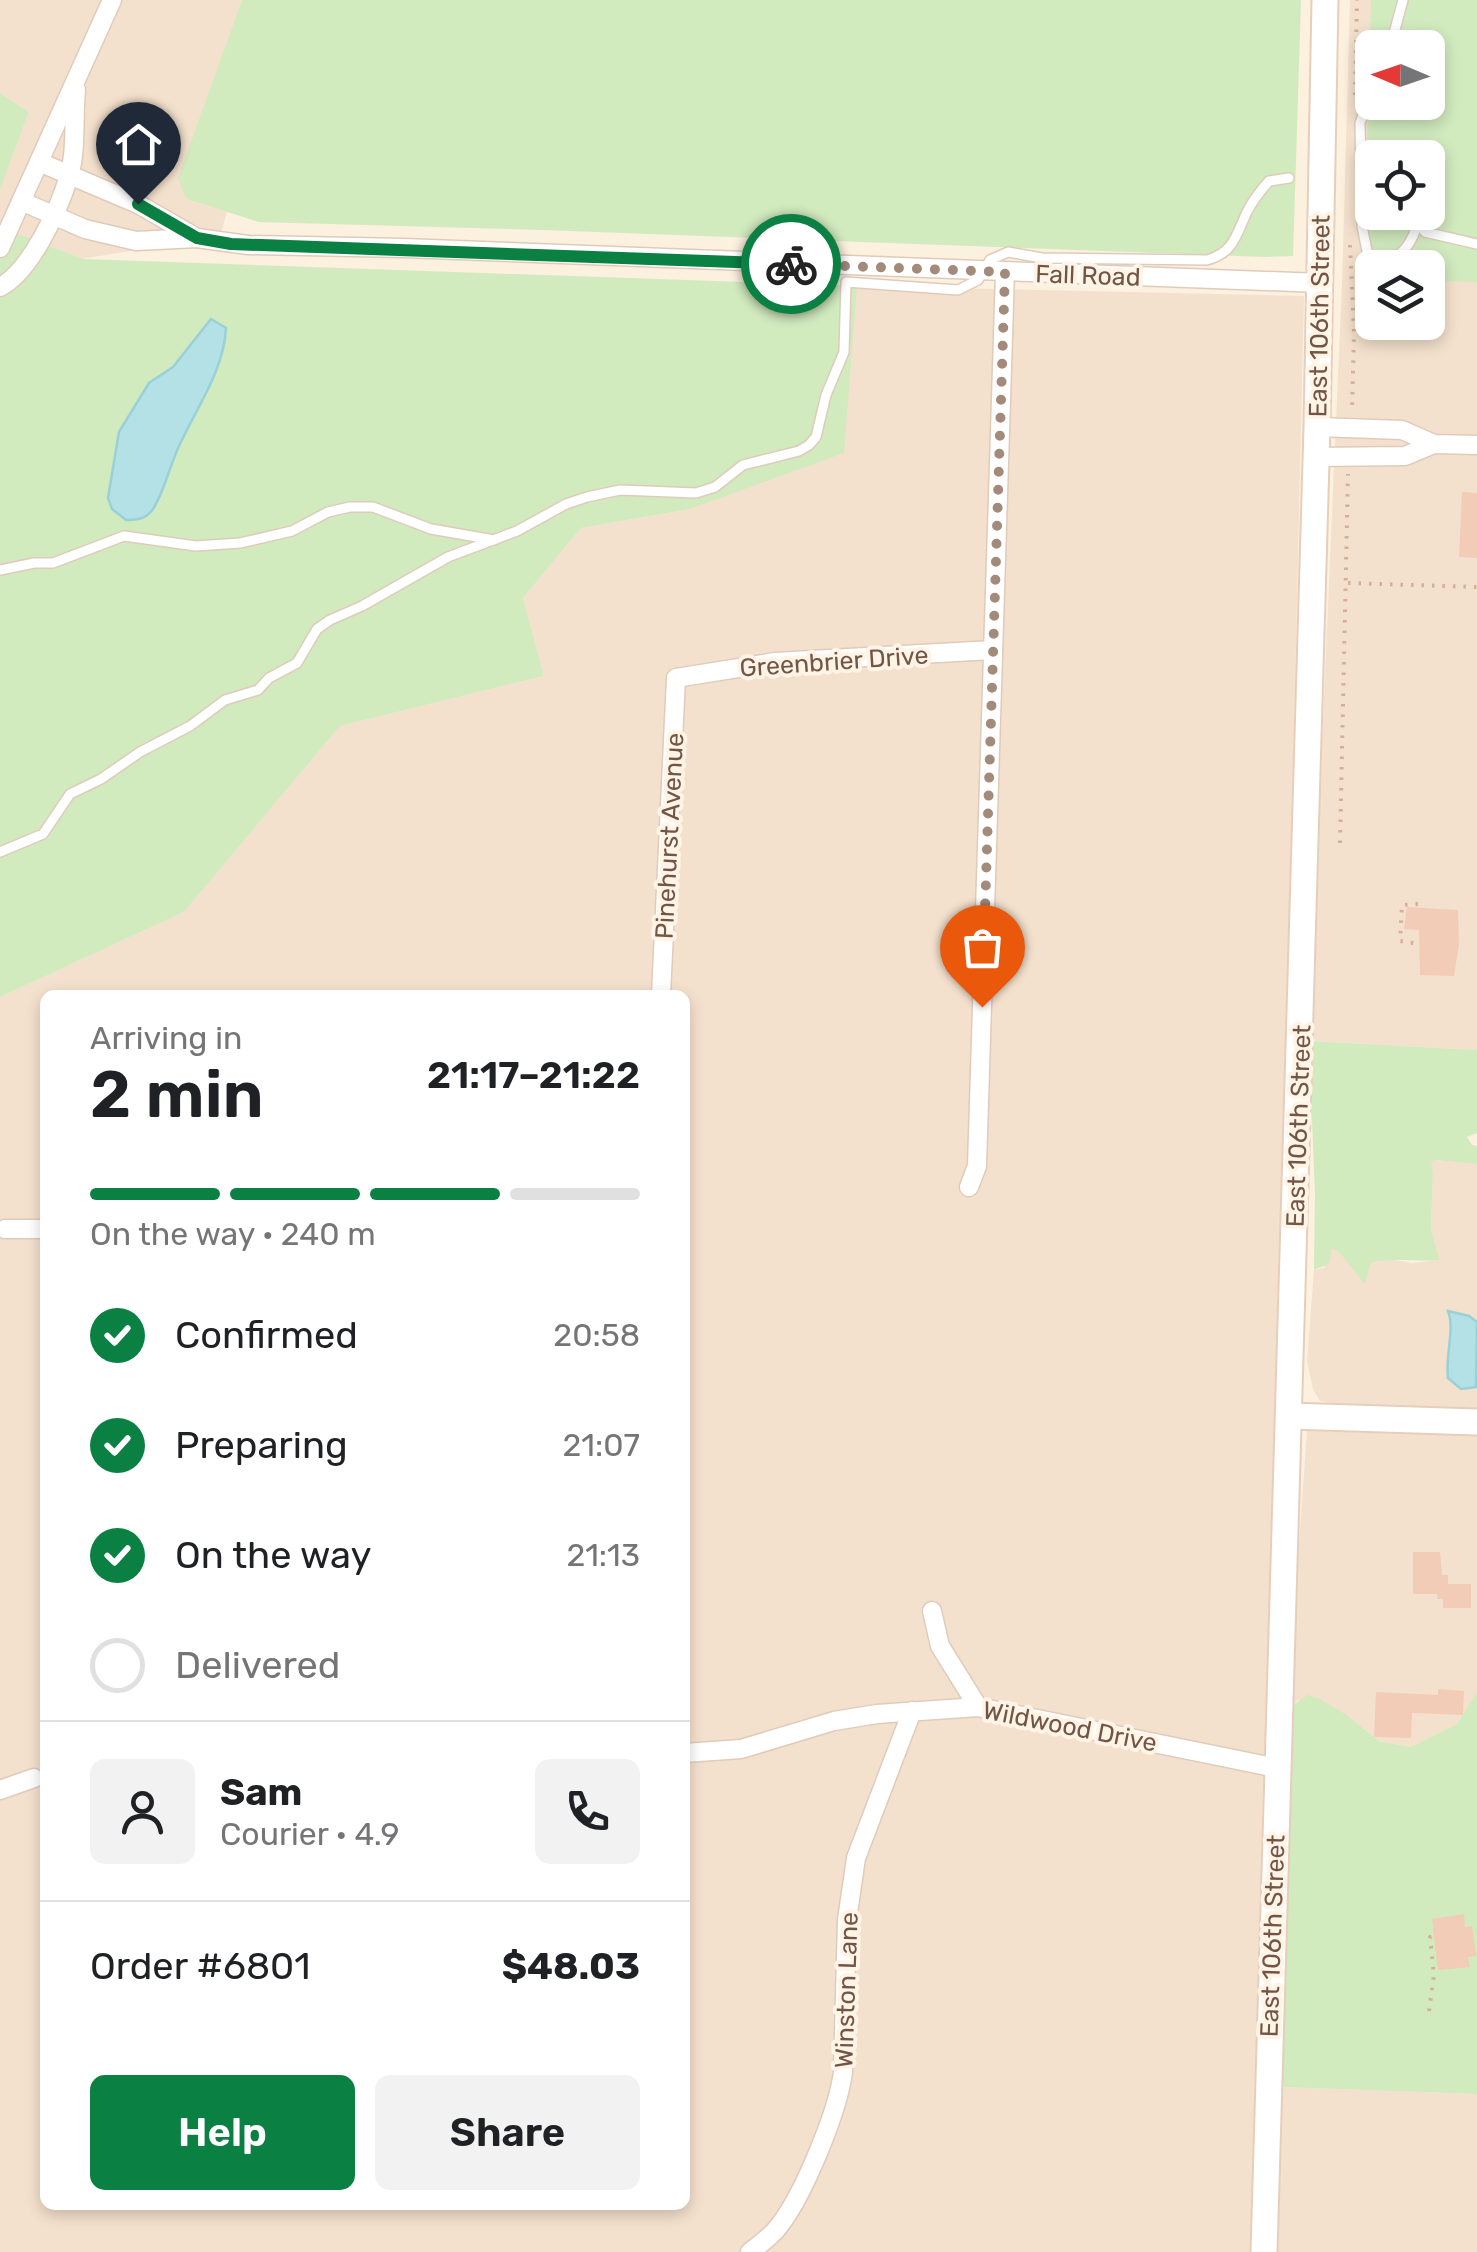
<!DOCTYPE html>
<meta charset="utf-8">
<style>
body{margin:0;font-family:Rubik,sans-serif;background:#f2f2f2;color:#202124;height:100vh;display:flex;flex-direction:column;font-size:38px;white-space:nowrap}
*{box-sizing:border-box;margin:0}
p{font-size:32px;color:#757577}
.icon{flex:none;width:55px;height:55px;fill:none;stroke:currentColor;stroke-width:2;stroke-linecap:round;stroke-linejoin:round}
.map{position:relative;flex:1;overflow:hidden}
.side{position:absolute;left:40px;top:990px;width:650px;height:1220px;display:flex;flex-direction:column;background:#fff;border-radius:15px;box-shadow:0 5px 15px #0003}
.side>*{flex:none}
.needle{width:65px;rotate:272deg}
.buttons{position:absolute;left:1355px;top:30px;display:grid;gap:20px}
.buttons a{display:grid;place-items:center;width:90px;height:90px;border-radius:15px;background:#fff;box-shadow:0 5px 15px #0003;font-size:50px}
.pin{position:absolute;display:grid;place-items:center;width:85px;height:85px;color:#fff;margin:-102px -42px;border-radius:50% 50% 50% 0;rotate:-45deg;box-shadow:0 0 10px #0007}
.pin .icon{rotate:45deg}
.courier{position:absolute;display:grid;place-items:center;width:100px;height:100px;margin:-50px;border:8px solid #0b8043;border-radius:50%;background:#fff;color:#222;box-shadow:0 2px 12px #0007}
.summary em{font-style:normal;font-weight:600}
.summary div{display:flex;flex-direction:column-reverse}
.summary{display:flex;align-items:center;justify-content:space-between;height:170px;padding:0 50px}
h1{font-size:65px;font-weight:600;line-height:75px}
.bar{display:grid;grid-template-columns:repeat(4,1fr);gap:15px 10px;align-content:center;height:120px;padding:0 50px}
.bar i{height:12px;border-radius:8px;background:#e0e0e0}
.bar .active{background:#0b8043}
.bar p{grid-column:span 4}
.line{display:flex;align-items:center;gap:25px;padding:0 50px;border-top:2px solid #e0e0e0}
.line div{flex:1}
.round{display:grid;place-items:center;flex:none;width:105px;height:105px;border-radius:15px;background:#f2f2f2}
ol{padding:0 50px;list-style:none}
li{display:flex;align-items:center;gap:30px;height:110px}
li p{margin-inline-start:auto}
li .icon{padding:10px;border-radius:50%;background:#0b8043;color:#fff;stroke-width:4}
li:last-child{color:#757577}
li i{width:55px;height:55px;border:5px solid #e0e0e0;border-radius:50%}
.primary-button{display:flex;gap:20px;margin-top:auto;padding:20px 50px}
.primary-button a{flex:1;height:115px;border-radius:15px;background:#0b8043;color:#fff;font-size:40px;font-weight:600;line-height:115px;text-align:center}
.primary-button a+a{background:#f2f2f2;color:#202124}
.map>svg:first-child{display:block}
</style>
<div class="map">
<svg width="1477" height="2252" viewBox="0 0 1477 2252">
<rect width="100%" height="100%" fill="#fcf0df"/>
<g fill="#f4e1cd" fill-rule="evenodd">
<polygon points="0,0 242,0 179,178 186,199 227,212 220,236 82,259 0,227 0,190 29,112 0,93"/>
<path d="M 1350,0 L 1477,0 L 1477,1050 L 1309,1041 L 1342,284 ZM 1372,48 L 1428,48 L 1428,102 L 1372,102 ZM 1372,158 L 1428,158 L 1428,212 L 1372,212 ZM 1372,268 L 1428,268 L 1428,322 L 1372,322 Z"/>
<path d="M 857,286 L 1304,296 L 1273,1644 L 1253,2252 L 0,2252 L 0,997 L 184,912 L 340,726 L 544,676 L 523,598 L 581,528 L 690,509 ZM 45,995 L 685,995 L 685,2205 L 45,2205 Z"/>
<polygon points="1435,1160 1477,1164 1477,1410 1345,1406 1320,1401 1313,1389 1307,1361 1314,1270 1324,1268 1331,1247 1339,1251 1365,1283 1371,1263 1383,1258 1412,1263 1438,1260 1431,1230 1433,1172 1430,1162"/>
<polygon points="1307,1431 1477,1435 1477,1692 1457,1724 1410,1747 1379,1741 1348,1716 1298,1700 1293,1705 1296,1586"/>
<polygon points="1282,2087 1477,2094 1477,2252 1278,2252"/>
</g>
<g fill="#d1eabe" fill-rule="evenodd">
<polygon points="242,0 1301,0 1293,256 1265,257 543,230 259,222 186,199 178,178"/>
<path d="M 1371,0 L 1477,0 L 1477,282 L 1428,281 L 1428,268 L 1372,268 L 1372,279 L 1364,279 ZM 1372,48 L 1428,48 L 1428,102 L 1372,102 ZM 1372,158 L 1428,158 L 1428,212 L 1372,212 Z"/>
<polygon points="0,93 29,112 0,190"/>
<polygon points="0,227 83,259 857,286 844,453 690,509 581,528 523,598 544,676 340,726 184,912 0,997"/>
<path d="M 1309,1041 L 1477,1050 L 1477,1133 L 1467,1137 L 1472,1145 L 1477,1146 L 1477,1164 L 1435,1160 L 1431,1162 L 1433,1172 L 1431,1229 L 1439,1260 C 1420,1262 1385,1257 1371,1263 L 1365,1284 L 1339,1252 L 1332,1248 L 1329,1264 L 1314,1270 L 1315,1195 Z"/>
<polygon points="1477,1692 1477,2094 1282,2087 1293,1705 1308,1695 1320,1699 1348,1716 1379,1741 1410,1747 1457,1724"/>
</g>
<g fill="#b4e1e6" stroke="#9ad1d8" stroke-width="2.5">
<path d="M 211,319 L 226,328 C 224,370 197,407 180,444 C 170,464 165,490 153,509 C 146,519 137,520 126,520 L 112,509 L 108,498 L 119,432 L 149,383 L 173,367 Z"/>
<path d="M 1448,1311 L 1469,1316 L 1477,1322 L 1476,1387 L 1461,1389 L 1448,1378 C 1445,1357 1455,1329 1448,1311 Z"/>
</g>
<g fill="#f2ccb6">
<polygon points="1462,492 1477,493 1477,558 1459,557"/>
<polygon points="1407,907 1458,910 1459,944 1454,976 1420,975 1419,930 1404,929"/>
<polygon points="1413,1552 1440,1552 1442,1575 1448,1575 1448,1584 1471,1584 1471,1608 1443,1608 1443,1599 1438,1599 1437,1594 1413,1594"/>
<polygon points="1438,1689 1464,1691 1463,1715 1412,1713 1411,1738 1374,1737 1376,1692 1438,1695"/>
<polygon points="1464,1914 1465,1927 1472,1926 1476,1956 1468,1957 1470,1967 1438,1970 1432,1919"/>
</g>
<g fill="none" stroke-linecap="round" stroke-linejoin="round">
<g stroke="#e0cbbb" stroke-width="12">
<g id="lane">
<polyline points="1390,48 1403,0"/>
<path d="M 1372,91 L 1360,123 L 1362,226 L 1369,261 C 1397,262 1408,252 1417,226"/>
<polyline points="1409,212 1425,232 1477,244"/>
<polyline points="0,570 34,563 53,563 124,536 196,546 240,543 292,531 328,512 350,507 373,507 431,529 494,540"/>
<path d="M 0,852 L 43,834 L 70,794 L 101,779 L 140,752 L 190,726 L 225,700 L 258,690 L 269,678 L 297,663 L 317,629 L 330,620 L 362,606 L 448,557 L 517,531 L 566,504 L 587,497 L 620,490 L 696,493 L 715,487 L 743,465 L 799,451 L 809,445 L 816,437 L 826,395 L 844,352 L 846,282 L 958,290 L 978,280 L 990,260 L 1008,252 L 1042,258 L 1207,260 C 1233,253 1236,236 1246,214 C 1252,201 1260,191 1269,181 L 1289,178"/>
</g>
</g>
<g stroke="#e0cbbb" stroke-width="21">
<g id="street">
<polyline points="39,162 138,204 197,238"/>
<polyline points="21,201 85,229 136,241 197,238 248,245 404,248 1320,283"/>
<polyline points="0,248 112,0"/>
<path d="M 0,287 C 31,271 59,209 69,176 C 77,149 73,119 76,90"/>
<polyline points="1317,427 1402,430 1434,444 1477,445"/>
<polyline points="1316,457 1405,456 1434,444"/>
<polyline points="661,995 676,678 775,662 993,650"/>
<polyline points="969,1187 977,1166 1005,272"/>
<polyline points="5,1229 45,1229"/>
<polyline points="932,1611 940,1646 978,1707"/>
<polyline points="685,1753 741,1749 834,1721 877,1714 978,1707 1277,1768"/>
<polyline points="0,1790 34,1778"/>
<path d="M 750,2252 C 760,2244 771,2237 779,2226 C 804,2194 838,2111 843,2072 L 847,1920 L 856,1858 L 912,1711"/>
</g>
</g>
<g stroke="#e7cebb" stroke-width="29">
<g id="secondary">
<polyline points="1290,1416 1477,1422"/>
<polyline points="1264,2252 1317,427 1325,0"/>
</g>
</g>
<g stroke="#d6af9a" stroke-width="4" stroke-dasharray="2.5 8" stroke-linecap="butt">
<polyline points="1355,95 1357,0"/>
<polyline points="1350,245 1354,332 1352,410"/>
<polyline points="1348,583 1477,587"/>
<polyline points="1340,843 1348,474"/>
<polyline points="1418,904 1402,905 1400,941 1419,944"/>
<polyline points="1429,2011 1434,1975 1430,1937 1435,1936"/>
</g>
<use href="#lane" stroke="#fff" stroke-width="9"/>
<use href="#street" stroke="#fff" stroke-width="18"/>
<use href="#secondary" stroke="#fff" stroke-width="25"/>
</g>
<g fill="none" stroke-linecap="round" stroke-linejoin="round">
<polyline stroke="#a38b7c" stroke-width="10" stroke-dasharray="0 18" points="791,264 1005,272 982,1007"/>
<polyline stroke="#0b8043" stroke-width="12" points="138,204 197,238 231,244 791,264"/>
</g>
<g text-anchor="middle" stroke-width="8" stroke-linejoin="round" paint-order="stroke">
<g font-size="25" fill="#735547" stroke="#fff4e5">
<text transform="translate(1088 275) rotate(2)" y="9">Fall Road</text>
<text transform="translate(1319 316) rotate(-89)" y="9">East 106th Street</text>
<text transform="translate(834 661) rotate(-4)" y="9">Greenbrier Drive</text>
<text transform="translate(669 836) rotate(-87)" y="9">Pinehurst Avenue</text>
<text transform="translate(1298 1126) rotate(-88)" y="9">East 106th Street</text>
<text transform="translate(1070 1726) rotate(11)" y="9">Wildwood Drive</text>
<text transform="translate(1272 1936) rotate(-88)" y="9">East 106th Street</text>
<text transform="translate(846 1990) rotate(-88)" y="9">Winston Lane</text>
</g>
</g>
</svg>
<div class="buttons">
<a><svg class="needle" viewBox="-14 -14 28 28"><path d="M0-13l5 13h-10z" fill="#e53935"/><path d="M0 13l5-13h-10z" fill="#757577"/></svg></a>
<a><svg class="icon" aria-label="locate" viewBox="0 0 24 24"><circle cx="12" cy="12" r="6"/><path d="M12 2v4M12 18v4M2 12h4M18 12h4"/></svg></a>
<a><svg class="icon" aria-label="layers" viewBox="0 0 24 24"><path d="M12 4l9 5-9 5-9-5zM3 14l9 5 9-5"/></svg></a>
</div>
<div class="pin" style="left:982px;top:1007px;background:#ea580c"><svg class="icon" aria-label="bag" viewBox="0 0 24 24"><path d="M5 8h14l-1 12H6zM9 8a3 3 0 0 1 6 0"/></svg></div>
<div class="pin" style="left:138px;top:204px;background:#1f2937"><svg class="icon" aria-label="home" viewBox="0 0 24 24"><path d="M3 11l9-7 9 7M6 9v11h12V9"/></svg></div>
<div class="courier" style="left:791px;top:264px"><svg class="icon" aria-label="bike" viewBox="0 0 24 24"><circle cx="6" cy="16" r="4"/><circle cx="18" cy="16" r="4"/><path d="M6 16l4-8h5l3 8M10 8l3 8H6M13 5h3"/></svg></div>
<section class="side">
<div class="summary"><div><h1>2 min</h1><p>Arriving in</p></div><em>21:17–21:22</em></div>
<div class="bar"><i class="active"></i><i class="active"></i><i class="active"></i><i></i><p>On the way · 240 m</p></div>
<ol>
<li><svg class="icon" aria-label="check" viewBox="0 0 24 24"><path d="M5 12l5 5 9-10"/></svg>Confirmed<p>20:58</p></li>
<li><svg class="icon" aria-label="check" viewBox="0 0 24 24"><path d="M5 12l5 5 9-10"/></svg>Preparing<p>21:07</p></li>
<li><svg class="icon" aria-label="check" viewBox="0 0 24 24"><path d="M5 12l5 5 9-10"/></svg>On the way<p>21:13</p></li>
<li><i></i>Delivered</li>
</ol>
<div class="line" style="height:180px"><a class="round"><svg class="icon" aria-label="person" viewBox="0 0 24 24"><circle cx="12" cy="8" r="4"/><path d="M4 21q1-7 8-7t8 7"/></svg></a><div><b>Sam</b><p>Courier · 4.9</p></div><a class="round"><svg class="icon" aria-label="phone" viewBox="0 0 24 24"><path d="M5 4h4l2 5-3 2q2 4 5 5l2-3 5 2v4C11 20 4 13 5 4z"/></svg></a></div>
<div class="line" style="height:130px"><div>Order #6801</div><b>$48.03</b></div>
<div class="primary-button"><a>Help</a><a>Share</a></div>
</section>
</div>
